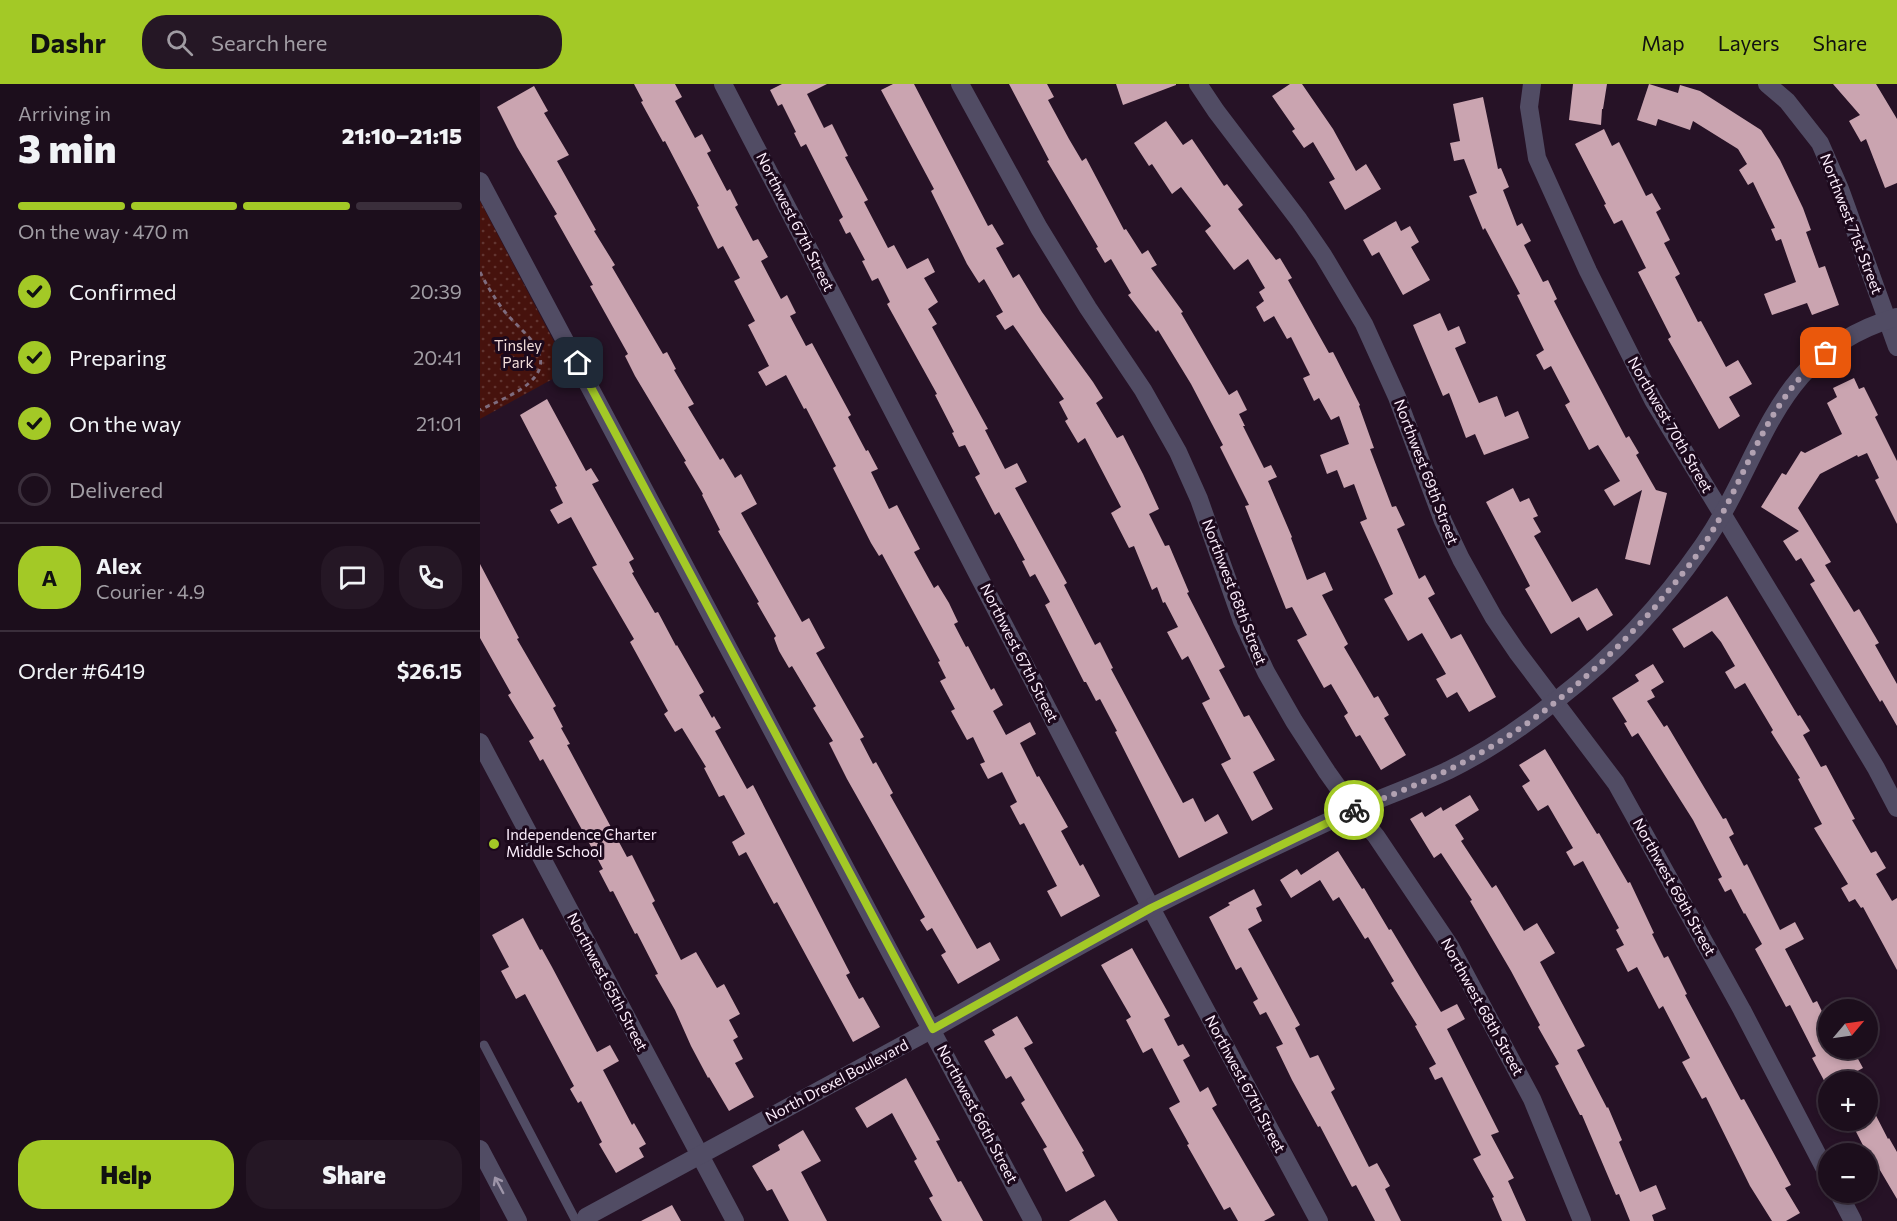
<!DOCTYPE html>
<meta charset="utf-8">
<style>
body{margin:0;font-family:Commissioner,sans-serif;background:#251725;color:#f1f3f6;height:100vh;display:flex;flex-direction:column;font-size:22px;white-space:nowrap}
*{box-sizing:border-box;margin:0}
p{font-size:20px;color:#a09ca3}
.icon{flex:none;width:33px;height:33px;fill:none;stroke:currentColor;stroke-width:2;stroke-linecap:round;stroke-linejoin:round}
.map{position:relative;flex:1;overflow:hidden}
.panel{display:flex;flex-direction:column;background:#1c0e1c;width:480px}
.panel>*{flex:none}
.needle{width:39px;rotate:61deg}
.buttons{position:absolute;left:1338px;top:915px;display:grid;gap:12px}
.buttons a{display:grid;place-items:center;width:60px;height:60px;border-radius:50%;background:#1c0e1c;box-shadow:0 3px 9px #0003,0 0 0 2px #3a2e3b;font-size:30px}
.pin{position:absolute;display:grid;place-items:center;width:51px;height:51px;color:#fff;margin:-26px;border-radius:12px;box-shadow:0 3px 9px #0006}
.courier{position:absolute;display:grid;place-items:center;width:60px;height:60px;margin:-30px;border:4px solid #a3c926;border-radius:50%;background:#fff;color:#222;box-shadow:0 2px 8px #0007}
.overview em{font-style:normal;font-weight:800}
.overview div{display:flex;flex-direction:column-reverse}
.overview{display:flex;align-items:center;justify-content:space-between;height:102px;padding:0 18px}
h1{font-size:39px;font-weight:800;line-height:45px}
.bar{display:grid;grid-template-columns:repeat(4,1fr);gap:9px 6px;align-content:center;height:72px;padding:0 18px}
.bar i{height:8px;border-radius:4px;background:#3a2e3b}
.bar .selected{background:#a3c926}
.bar p{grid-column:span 4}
.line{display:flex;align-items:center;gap:15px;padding:0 18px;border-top:2px solid #3a2e3b}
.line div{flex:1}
.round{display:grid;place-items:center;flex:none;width:63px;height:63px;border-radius:24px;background:#251725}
ol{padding:0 18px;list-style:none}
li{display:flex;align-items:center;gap:18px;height:66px}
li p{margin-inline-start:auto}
li .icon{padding:6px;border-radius:50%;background:#a3c926;color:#111;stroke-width:4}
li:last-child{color:#a09ca3}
li i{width:33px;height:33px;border:3px solid #3a2e3b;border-radius:50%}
.cta{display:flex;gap:12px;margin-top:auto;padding:12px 18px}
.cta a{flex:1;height:69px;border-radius:24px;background:#a3c926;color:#111;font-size:24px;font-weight:800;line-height:69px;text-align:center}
.cta a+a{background:#251725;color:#f1f3f6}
header{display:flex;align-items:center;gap:36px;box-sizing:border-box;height:84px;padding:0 30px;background:#a3c926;color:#111}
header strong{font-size:28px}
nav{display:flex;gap:33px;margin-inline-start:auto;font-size:21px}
.search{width:420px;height:54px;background:#251725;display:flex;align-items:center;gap:15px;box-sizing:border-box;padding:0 21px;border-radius:24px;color:#a09ca3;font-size:22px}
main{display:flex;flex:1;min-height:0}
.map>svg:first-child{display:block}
</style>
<header>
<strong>Dashr</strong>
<div class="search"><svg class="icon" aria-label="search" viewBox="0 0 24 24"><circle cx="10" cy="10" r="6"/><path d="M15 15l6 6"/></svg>Search here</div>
<nav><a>Map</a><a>Layers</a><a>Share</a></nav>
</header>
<main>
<section class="panel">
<div class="overview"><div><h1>3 min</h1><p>Arriving in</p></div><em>21:10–21:15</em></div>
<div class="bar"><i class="selected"></i><i class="selected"></i><i class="selected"></i><i></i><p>On the way · 470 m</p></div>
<ol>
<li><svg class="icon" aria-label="check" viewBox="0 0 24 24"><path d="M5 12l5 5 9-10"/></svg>Confirmed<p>20:39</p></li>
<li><svg class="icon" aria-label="check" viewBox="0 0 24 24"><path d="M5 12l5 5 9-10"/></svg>Preparing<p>20:41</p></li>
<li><svg class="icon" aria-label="check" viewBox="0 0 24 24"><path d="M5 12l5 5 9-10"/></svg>On the way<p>21:01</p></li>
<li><i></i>Delivered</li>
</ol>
<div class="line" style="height:108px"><b class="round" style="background:#a3c926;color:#111">A</b><div><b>Alex</b><p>Courier · 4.9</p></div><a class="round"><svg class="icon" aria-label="chat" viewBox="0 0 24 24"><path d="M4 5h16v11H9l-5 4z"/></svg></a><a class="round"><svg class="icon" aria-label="phone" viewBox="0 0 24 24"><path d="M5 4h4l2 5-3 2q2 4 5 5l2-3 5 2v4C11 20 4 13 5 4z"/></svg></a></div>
<div class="line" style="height:78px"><div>Order #6419</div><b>$26.15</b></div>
<div class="cta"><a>Help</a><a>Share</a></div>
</section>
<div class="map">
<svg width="1417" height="1137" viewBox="0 0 1417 1137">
<defs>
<pattern id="park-dots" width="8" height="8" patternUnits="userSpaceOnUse" patternTransform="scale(1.5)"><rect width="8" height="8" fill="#46120d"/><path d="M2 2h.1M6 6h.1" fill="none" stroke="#623531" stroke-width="1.8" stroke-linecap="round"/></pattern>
</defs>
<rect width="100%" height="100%" fill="#261226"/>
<polygon fill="url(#park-dots)" points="0,117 89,286 0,335"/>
<g fill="#caa4b0">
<polygon points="154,0 195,0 202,13 195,17 215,54 222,50 231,67 227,69 247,107 250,105 258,121 255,123 273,157 278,155 288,173 281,177 301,215 307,211 316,229 310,232 326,262 332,259 371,331 368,333 386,367 388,366 398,385 391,388 409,425 417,421 440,465 434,468 454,504 458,501 469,519 478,538 474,540 486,563 488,562 511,606 514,604 523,621 513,627 526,651 550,638 556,650 540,659 557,693 559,692 588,743 581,747 600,782 603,780 620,812 581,833 567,807 577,802 544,739 540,741 530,722 537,718 522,688 508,695 500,680 505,678 493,653 487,656 471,627 475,625 460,597 466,594 458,578 460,577 402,470 399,472 391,459 353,384 356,382 326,324 324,325 306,291 286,302 278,288 289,282 268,241 275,237 254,197 260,194 243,162 238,165 217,123 219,122 185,57 183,58 161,18 163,17"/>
<polygon points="302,0 347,0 327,10 344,44 352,40 368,72 365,73 388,116 384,118 408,164 414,161 427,185 448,174 455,188 444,194 458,218 448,225 457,240 452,243 508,345 505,346 525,385 537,379 547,398 535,404 587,499 584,501 615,561 620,558 633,584 631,585 703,719 713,714 725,738 738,730 748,749 699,774 635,648 637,647 620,615 616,617 606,598 604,598 565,521 570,518 555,490 550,493 542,477 545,476 519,428 515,431 495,393 500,390 485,361 479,363 472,349 474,348 455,311 457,310 407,220 410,218 398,194 392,197 382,177 385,176 370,148 366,150 359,136 363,133 326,60 321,63 314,49 316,48 302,20 298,22 290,6"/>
<polygon points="413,0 434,0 508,142 512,140 524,160 516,164 533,194 539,190 562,228 613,298 623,314 616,319 637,354 643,351 663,390 679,425 669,430 685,462 689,461 709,508 707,509 745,583 739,586 764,633 769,631 795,676 773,688 793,725 772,737 741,680 751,675 722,619 730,615 708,572 702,576 687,548 698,543 685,518 683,519 677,503 672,506 654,462 649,464 631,429 641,423 605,354 598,359 585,337 588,335 579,318 584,315 533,241 525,246 516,232 523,228 504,195 499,199 487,180 451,107 454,105 401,6"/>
<polygon points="529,0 567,0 574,13 568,16 589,55 602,77 606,74 644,146 646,145 662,170 668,166 677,181 671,184 703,228 701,229 749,311 757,306 767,326 759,330 765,342 763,342 784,384 791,381 797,393 788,397 812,453 811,454 827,496 845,488 853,506 842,511 868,560 864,563 894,614 898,612 909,631 904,634 926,671 901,686 880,651 876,653 864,632 868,629 851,600 844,604 817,556 827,551 812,523 806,525 765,422 769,421 740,363 743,361 711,300 678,246 676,248 648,211 651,209 631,175 625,179 616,164 618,163 567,77 569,76"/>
<polygon points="636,0 696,0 696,1 643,21"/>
<polygon points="810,0 822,0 853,45 876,87 886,80 901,105 865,126 849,98 855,95 833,58 824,64 812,47 815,45 792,12"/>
<polygon points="1093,0 1127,0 1123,25 1122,25 1121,41 1089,36"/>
<polygon points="1169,0 1198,9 1200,1 1220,7 1281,46 1300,76 1323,124 1331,146 1326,148 1339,184 1345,182 1359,221 1332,231 1327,219 1292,231 1284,210 1316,198 1301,155 1296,157 1291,145 1295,144 1273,98 1268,101 1259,86 1267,80 1258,65 1213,37 1210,46 1178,35 1176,42 1157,36"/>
<polygon points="1353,0 1396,0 1417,35 1417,99 1405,104 1386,55 1381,58 1369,37 1380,31"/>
<polygon points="54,2 68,27 64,29 89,71 77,77 116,146 114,147 135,181 132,183 183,270 187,268 196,285 194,286 214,320 208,323 240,376 243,374 255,394 261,390 277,420 261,429 322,538 329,534 345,564 336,569 384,653 380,655 393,680 396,678 413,709 410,711 497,865 510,858 520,876 478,900 461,871 466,868 452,844 447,847 440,836 445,833 367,695 349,659 353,657 333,624 336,622 312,582 309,584 299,567 294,554 296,552 277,519 279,518 238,447 240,446 222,411 223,410 204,378 206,377 155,292 145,272 148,270 110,202 113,201 74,132 77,130 37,63 17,23"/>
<polygon points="1003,13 1018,85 1021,84 1029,103 1023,106 1037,142 1042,139 1051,157 1044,161 1063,198 1068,196 1077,215 1074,217 1092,252 1146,354 1149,352 1159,369 1156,371 1176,406 1187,409 1170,481 1145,475 1162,406 1134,422 1124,406 1140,397 1118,361 1109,366 1085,321 1090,318 1071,282 1064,286 1056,271 1064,266 1037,211 1040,210 1005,144 1003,146 989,112 997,109 984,75 974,77 970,59 980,57 973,20"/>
<polygon points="686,37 703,61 712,55 744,102 747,100 763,121 758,125 796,176 800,174 812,194 808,196 849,269 853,268 880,321 879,322 894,364 890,365 912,423 916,422 925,441 917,445 939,495 945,491 955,510 948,514 971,555 981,550 1016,613 989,628 977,608 967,614 956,595 966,590 942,549 928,557 904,515 913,510 880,438 887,435 874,400 864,404 857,386 847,390 840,371 869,360 859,332 851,336 839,314 834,317 823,294 830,291 811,253 807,255 794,232 784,238 776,223 784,217 779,208 785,204 768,175 754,186 725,147 731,142 701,103 692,110 672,80 669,82 654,59"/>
<polygon points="1124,45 1132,62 1139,58 1166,112 1172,109 1181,125 1176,128 1190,156 1184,159 1200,190 1195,193 1218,238 1221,237 1246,283 1258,276 1272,300 1249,313 1260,332 1239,345 1188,255 1191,253 1158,188 1166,184 1142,136 1134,140 1124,121 1126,120 1095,60"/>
<polygon points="916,137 921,147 930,142 939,158 931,163 950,196 923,211 899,168 892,172 883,156"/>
<polygon points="960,229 968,247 979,242 986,259 975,264 999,319 1017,312 1025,333 1038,327 1049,354 1004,371 995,350 986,354 969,309 963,312 933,241"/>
<polygon points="1374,294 1379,305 1384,303 1398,331 1395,333 1417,377 1417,440 1395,396 1399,394 1387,369 1378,373 1377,371 1340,390 1318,424 1351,478 1345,481 1374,528 1379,525 1399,559 1395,561 1417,600 1417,642 1402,616 1400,618 1330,500 1335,497 1321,474 1316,477 1303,457 1319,447 1281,423 1302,389 1306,391 1321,367 1325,369 1362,350 1347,319 1357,313 1353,304"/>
<polygon points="67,315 106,387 111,384 119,397 112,400 154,475 149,478 154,488 152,489 175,529 178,528 196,562 197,561 224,608 219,611 232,634 234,632 241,644 235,647 267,705 273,701 370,889 366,891 379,915 383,913 400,943 373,958 297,818 294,820 266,768 259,772 252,758 265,750 244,711 239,713 224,684 226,683 202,644 195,648 184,630 188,627 150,558 154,555 112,483 117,481 91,433 78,440 70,426 83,419 75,403 77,402 40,331"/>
<polygon points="1033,404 1040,418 1049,414 1058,432 1053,434 1061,448 1054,452 1092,518 1117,504 1133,531 1107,547 1099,533 1071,550 1045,505 1050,502 1006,418"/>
<polygon points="0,480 39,554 37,555 76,622 73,624 83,643 81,644 90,660 87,661 147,773 152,771 175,817 172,819 201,876 216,868 237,904 244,900 260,930 249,936 258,953 253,956 263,975 255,979 274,1013 249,1027 229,993 228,994 211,962 195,926 175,891 178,890 157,849 155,850 133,807 130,808 119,787 123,785 101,744 63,675 60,677 49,657 54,654 28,611 31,609 0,554"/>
<polygon points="1247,512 1318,632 1320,631 1330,647 1323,651 1341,683 1346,681 1375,735 1372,736 1391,769 1396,767 1406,784 1396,790 1412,817 1417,814 1417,886 1383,823 1381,824 1375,815 1369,818 1361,804 1368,800 1334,744 1342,740 1318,695 1320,694 1291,648 1293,646 1265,599 1255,605 1245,588 1255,582 1241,558 1232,547 1204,564 1192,545"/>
<polygon points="1173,580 1184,598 1171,606 1175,613 1167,617 1184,643 1187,641 1243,735 1246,734 1254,750 1249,753 1264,782 1267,780 1300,846 1315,838 1324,855 1305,865 1333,919 1337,917 1348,940 1348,964 1355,964 1358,970 1368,964 1372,964 1383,984 1357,998 1350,998 1348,994 1348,1004 1332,974 1336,972 1310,921 1306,923 1275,865 1282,860 1265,829 1264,830 1251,805 1245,808 1238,795 1242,793 1213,736 1158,649 1152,653 1144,639 1147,638 1132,614 1159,597 1155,591"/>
<polygon points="1065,665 1117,750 1119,749 1148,799 1150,798 1174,849 1172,850 1184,874 1188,872 1207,910 1205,911 1261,1016 1264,1015 1311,1101 1305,1104 1320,1129 1306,1137 1292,1137 1270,1102 1226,1013 1222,1015 1202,978 1210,974 1183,922 1179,925 1157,883 1148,888 1136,865 1144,861 1136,846 1139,844 1103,777 1094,782 1086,768 1093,764 1068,721 1058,727 1042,702 1050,697 1039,681"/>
<polygon points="990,711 999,726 975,741 984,755 981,757 1012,804 1016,801 1044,847 1057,839 1075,869 1060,878 1105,962 1097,966 1127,1024 1128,1023 1142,1056 1139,1058 1160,1108 1176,1101 1186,1125 1172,1131 1174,1137 1150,1137 1139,1110 1136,1111 1102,1031 1100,1031 1075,982 1079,980 1058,943 1060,941 1031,887 990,817 992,816 961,769 954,774 930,735 942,728 945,733 961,723 963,727"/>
<polygon points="858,767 882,805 884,804 909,846 911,845 961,928 977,920 985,935 967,945 1019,1048 1011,1051 1034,1094 1028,1097 1046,1137 1022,1137 1012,1114 1014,1113 993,1075 1001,1071 962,993 955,996 949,984 956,980 935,942 937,941 911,899 914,897 888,853 885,855 859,813 853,817 840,796 811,814 800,796 817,785 821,791"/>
<polygon points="774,805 782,821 776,824 782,837 768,845 820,941 815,944 830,974 838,971 855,1005 851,1008 889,1083 897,1079 910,1102 905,1105 921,1137 895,1137 876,1101 872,1103 840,1042 838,1043 812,996 796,963 803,960 786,928 780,931 773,918 778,915 761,883 756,886 729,833 750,821 748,819"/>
<polygon points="43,834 60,866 62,865 72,883 117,968 130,961 139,977 123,986 152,1041 154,1039 166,1060 159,1064 164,1073 136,1089 119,1060 122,1058 101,1017 98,1019 90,1005 94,1002 45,910 36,915 21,887 29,883 12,851"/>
<polygon points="652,864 690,932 684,935 698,962 703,960 710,972 703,976 720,1008 728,1003 737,1021 732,1024 795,1131 784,1137 758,1137 750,1123 744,1126 707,1061 709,1060 689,1024 700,1018 672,964 663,969 646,936 651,933 621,881"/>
<polygon points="537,932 553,959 544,964 604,1067 602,1068 615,1092 586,1108 563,1065 567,1063 541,1019 545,1016 531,992 526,995 504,957 515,951 512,946"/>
<polygon points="426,994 460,1056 456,1057 478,1098 481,1097 503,1137 462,1137 449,1114 453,1112 434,1077 437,1075 412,1029 387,1044 375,1024"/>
<polygon points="1388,1016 1408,1055 1409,1054 1417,1068 1417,1115 1394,1076 1391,1077 1370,1036 1388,1036"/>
<polygon points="323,1046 341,1077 321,1088 347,1137 309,1137 292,1105 287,1107 272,1082 300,1066 298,1061"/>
<polygon points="625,1116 638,1137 589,1137"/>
<polygon points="192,1121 201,1137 161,1137"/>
</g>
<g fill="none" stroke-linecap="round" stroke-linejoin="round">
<path stroke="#7e6c7e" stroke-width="3" stroke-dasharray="4.5 4.5" stroke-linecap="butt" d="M 0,188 C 7,202 15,215 25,228 C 41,248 80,272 49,299 C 37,310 14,319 0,326"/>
<polyline stroke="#514c64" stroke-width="9" points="4,961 96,1137"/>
<g stroke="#514c64" stroke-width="18">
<polyline points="243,0 671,824 839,1137"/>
<polyline points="480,0 559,144 608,224 663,306 698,368 719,415 762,537 786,588 814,637 847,688 874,726 896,752 970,862 1052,1015 1102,1137"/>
<polyline points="718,0 736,27 819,136 843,171 884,240 917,313 963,437 981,475 1014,534 1037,568 1136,699 1262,926 1348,1091"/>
<polyline points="1052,0 1049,23 1057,74 1108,187 1173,316 1314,548 1396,684 1417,724"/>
<polyline points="1287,0 1307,17 1340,59 1360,105 1417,263"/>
<polyline points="0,97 553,1137"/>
<polyline points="0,658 255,1137"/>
<polyline points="0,1065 38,1137"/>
<polyline points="1358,1108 1373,1137"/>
<path d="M 106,1133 C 223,1069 341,1006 458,942 C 529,902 600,860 672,823 C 737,790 804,758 871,727 C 903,713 937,701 969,686 C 1008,667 1044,642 1078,615 C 1134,572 1183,519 1223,461 C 1287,369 1291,270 1417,233"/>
</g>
</g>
<defs><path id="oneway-shaft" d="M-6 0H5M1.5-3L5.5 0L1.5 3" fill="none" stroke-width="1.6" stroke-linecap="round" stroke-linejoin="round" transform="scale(1.5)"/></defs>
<use stroke="#9e95a9" href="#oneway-shaft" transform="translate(19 1101) rotate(-118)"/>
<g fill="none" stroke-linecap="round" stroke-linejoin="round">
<path stroke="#b2a2b2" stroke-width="6" stroke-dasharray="0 10.8" d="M 874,726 C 922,707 970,688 1014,661 C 1075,624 1128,576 1175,523 C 1192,502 1211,481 1225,459 C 1266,396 1285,317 1346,269"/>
<polyline stroke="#a3c926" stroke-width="8" points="98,279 453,945 671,824 874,726"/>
</g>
<circle fill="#a3c926" stroke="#1c091c" stroke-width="2" cx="14" cy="760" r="6"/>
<g text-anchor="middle" stroke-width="6" stroke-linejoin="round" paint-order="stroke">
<g font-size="15" fill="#fdeffd" stroke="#1c091c">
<text transform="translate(315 138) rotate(63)" y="5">Northwest 67th Street</text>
<text transform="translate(1371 140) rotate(69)" y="5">Northwest 71st Street</text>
<text transform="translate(1190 341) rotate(60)" y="5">Northwest 70th Street</text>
<text transform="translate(946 388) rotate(69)" y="5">Northwest 69th Street</text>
<text transform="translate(754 508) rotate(69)" y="5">Northwest 68th Street</text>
<text transform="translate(539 569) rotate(63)" y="5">Northwest 67th Street</text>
<text transform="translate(1194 803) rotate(61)" y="5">Northwest 69th Street</text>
<text transform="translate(127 898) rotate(62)" y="5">Northwest 65th Street</text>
<text transform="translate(1002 923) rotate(61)" y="5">Northwest 68th Street</text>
<text transform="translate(357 997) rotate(-28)" y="5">North Drexel Boulevard</text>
<text transform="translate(765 1000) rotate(62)" y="5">Northwest 67th Street</text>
<text transform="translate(497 1030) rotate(62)" y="5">Northwest 66th Street</text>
</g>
<g font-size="15" fill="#f1dcd9" stroke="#1c091c">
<text x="38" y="267">Tinsley<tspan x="38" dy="17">Park</tspan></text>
</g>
<g font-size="15" fill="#fdeffd" stroke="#1c091c" text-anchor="start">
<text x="26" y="756">Independence Charter<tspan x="26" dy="17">Middle School</tspan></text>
</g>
</g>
</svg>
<div class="buttons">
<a><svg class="needle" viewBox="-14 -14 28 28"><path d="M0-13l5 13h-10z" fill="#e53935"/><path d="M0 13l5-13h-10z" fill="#a09ca3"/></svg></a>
<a>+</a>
<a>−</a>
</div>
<div class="pin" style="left:1346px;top:269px;background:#ea580c"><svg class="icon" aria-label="bag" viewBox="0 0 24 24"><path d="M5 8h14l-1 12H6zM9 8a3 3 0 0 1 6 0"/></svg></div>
<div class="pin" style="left:98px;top:279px;background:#1f2937"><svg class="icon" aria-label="home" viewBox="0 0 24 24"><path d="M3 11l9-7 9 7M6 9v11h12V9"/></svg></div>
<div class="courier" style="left:874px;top:726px"><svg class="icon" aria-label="bike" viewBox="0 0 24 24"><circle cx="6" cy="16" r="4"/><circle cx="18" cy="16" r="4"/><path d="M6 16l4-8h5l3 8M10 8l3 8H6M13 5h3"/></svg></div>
</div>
</main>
